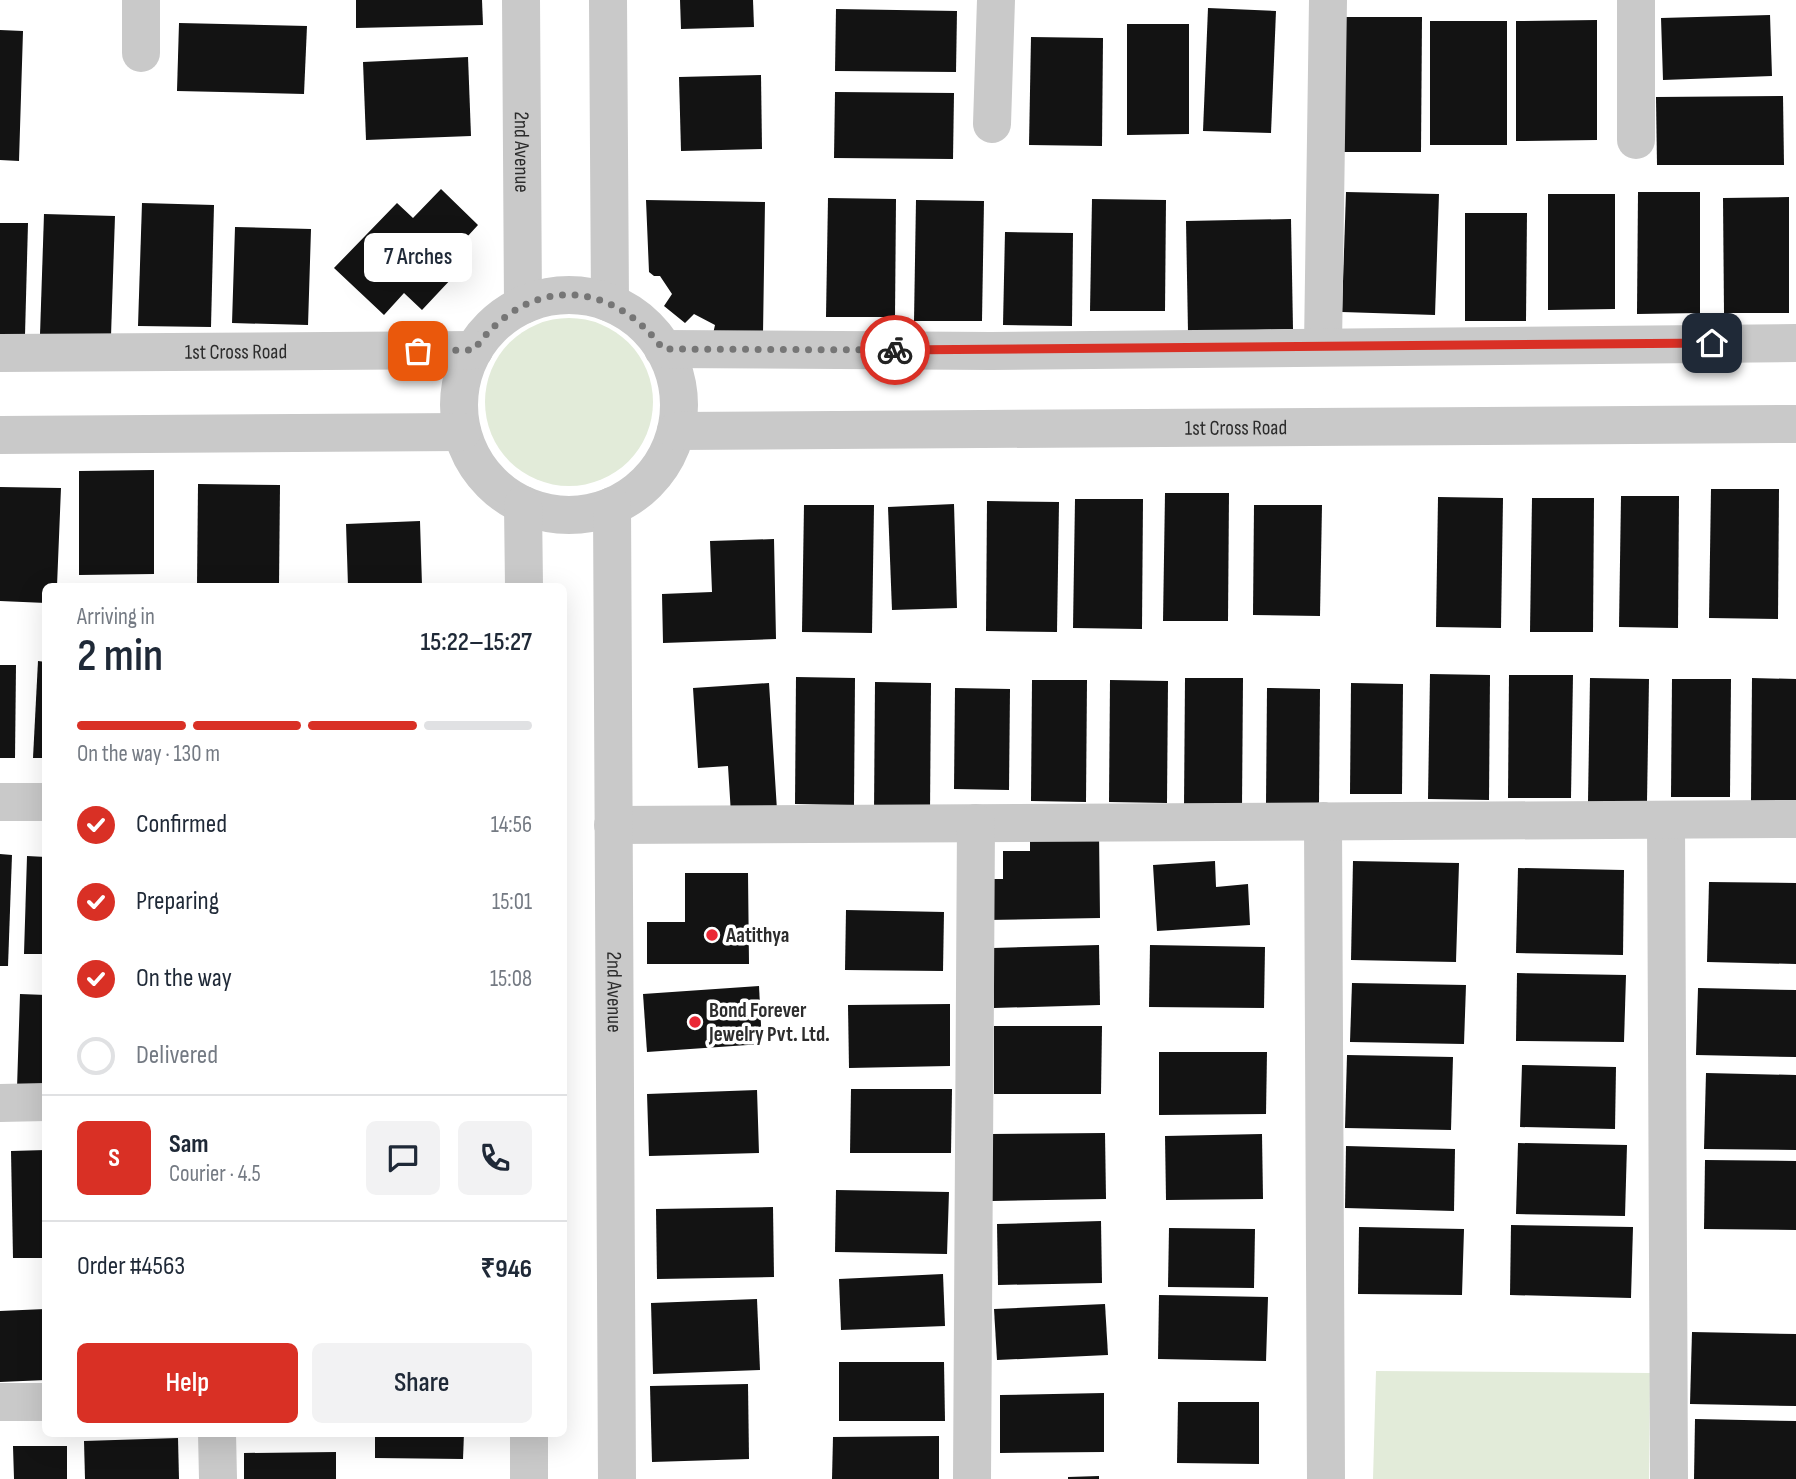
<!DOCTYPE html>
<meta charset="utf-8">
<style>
body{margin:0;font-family:"Sofia Sans Condensed",sans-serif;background:#f2f2f3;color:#1f2937;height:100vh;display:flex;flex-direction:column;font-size:26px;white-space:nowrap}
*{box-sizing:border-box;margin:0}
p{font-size:23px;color:#747a83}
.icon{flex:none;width:38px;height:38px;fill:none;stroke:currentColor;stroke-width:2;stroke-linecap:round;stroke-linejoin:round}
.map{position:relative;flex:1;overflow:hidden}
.details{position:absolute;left:42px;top:583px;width:525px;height:854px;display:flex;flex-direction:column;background:#fff;border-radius:10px;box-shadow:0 7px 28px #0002}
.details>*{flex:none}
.pin{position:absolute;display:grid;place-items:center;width:60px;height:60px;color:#fff;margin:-30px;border-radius:14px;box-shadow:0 4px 10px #0006}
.courier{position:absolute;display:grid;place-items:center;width:70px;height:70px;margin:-35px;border:5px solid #d93025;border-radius:50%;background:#fff;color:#222;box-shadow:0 2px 9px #0007}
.bubble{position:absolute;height:49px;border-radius:10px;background:#fff;box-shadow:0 7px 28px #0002;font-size:23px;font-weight:600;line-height:49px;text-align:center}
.headline em{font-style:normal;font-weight:600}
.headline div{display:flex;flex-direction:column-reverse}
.headline{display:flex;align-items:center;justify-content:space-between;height:119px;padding:0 35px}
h1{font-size:46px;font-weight:600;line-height:52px}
.bar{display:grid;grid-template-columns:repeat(4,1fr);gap:10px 7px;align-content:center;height:84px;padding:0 35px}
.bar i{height:9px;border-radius:5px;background:#e0e1e3}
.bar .current{background:#d93025}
.bar p{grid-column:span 4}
.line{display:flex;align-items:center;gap:18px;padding:0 35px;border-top:2px solid #e0e1e3}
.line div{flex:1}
.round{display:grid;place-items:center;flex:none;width:74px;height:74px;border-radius:10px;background:#f2f2f3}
ol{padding:0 35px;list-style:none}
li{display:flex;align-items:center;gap:21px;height:77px}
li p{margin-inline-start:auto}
li .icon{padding:7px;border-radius:50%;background:#d93025;color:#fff;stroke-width:4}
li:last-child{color:#747a83}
li i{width:38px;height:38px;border:4px solid #e0e1e3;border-radius:50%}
.primary-button{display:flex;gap:14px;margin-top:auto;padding:14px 35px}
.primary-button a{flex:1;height:80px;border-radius:10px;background:#d93025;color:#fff;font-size:28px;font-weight:600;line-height:80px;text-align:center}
.primary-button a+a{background:#f2f2f3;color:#1f2937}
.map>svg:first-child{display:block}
</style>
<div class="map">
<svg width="1796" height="1479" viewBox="0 0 1796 1479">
<rect width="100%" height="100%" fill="#fff"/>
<g fill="#e2ebd9">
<circle cx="569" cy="402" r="84"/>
<polygon points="1376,1371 1650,1373 1649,1479 1373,1479"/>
</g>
<g fill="#131313">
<polygon points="356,0 482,0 483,25 356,28"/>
<polygon points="680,0 753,0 754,27 681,29"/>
<polygon points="1208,8 1276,11 1271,133 1203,131"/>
<polygon points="836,9 957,11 956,72 835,71"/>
<polygon points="1770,15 1772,76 1663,80 1661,18"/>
<polygon points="1339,17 1422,17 1421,152 1340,152"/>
<polygon points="1597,20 1597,140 1516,141 1516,21"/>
<rect x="1430" y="21" width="77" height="124"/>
<polygon points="179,23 307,26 304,94 177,91"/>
<polygon points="1127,24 1189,24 1189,134 1127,135"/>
<polygon points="0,30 23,31 19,161 0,160"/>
<polygon points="1031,37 1103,38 1102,146 1029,145"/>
<polygon points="468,57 471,136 366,140 363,62"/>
<polygon points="761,75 762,149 681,151 679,77"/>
<polygon points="835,92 954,93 953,159 834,158"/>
<polygon points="1783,96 1784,165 1657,165 1656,97"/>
<polygon points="441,189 478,225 456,249 468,261 422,310 404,293 384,315 334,268 397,203 413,218"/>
<polygon points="1346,192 1439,194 1435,315 1342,312"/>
<polygon points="1638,192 1700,192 1700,313 1637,314"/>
<polygon points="1548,194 1615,194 1615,309 1548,310"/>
<polygon points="1789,197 1789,313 1724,313 1723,198"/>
<polygon points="828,198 896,199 895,317 826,317"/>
<polygon points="1092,199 1166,200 1165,311 1090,311"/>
<polygon points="646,200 765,202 763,334 713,334 715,325 694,314 685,323 664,306 672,294 660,276 654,276 649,272"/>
<polygon points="916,200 984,201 982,321 914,321"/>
<polygon points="142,203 214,205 211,327 138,326"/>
<polygon points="1465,213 1527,213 1526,321 1465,321"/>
<polygon points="44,214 115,216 111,336 40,335"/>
<polygon points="1291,219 1293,329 1188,332 1186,221"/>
<polygon points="0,223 28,223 25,335 0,334"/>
<polygon points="235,227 311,229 308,325 232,323"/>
<polygon points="1005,232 1073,233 1072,326 1003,325"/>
<polygon points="154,470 154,574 79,575 79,471"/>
<polygon points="198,484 280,485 279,586 197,586"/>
<polygon points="0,487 61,488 57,586 46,586 46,603 0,601"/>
<polygon points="1711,489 1779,489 1778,619 1709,618"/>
<polygon points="1165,493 1229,493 1228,621 1163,621"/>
<polygon points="1621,496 1679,496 1678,628 1619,627"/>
<polygon points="1438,497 1503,498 1501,628 1436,627"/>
<polygon points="1532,498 1594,498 1593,632 1530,632"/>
<polygon points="1075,499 1143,499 1142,629 1073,628"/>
<polygon points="987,501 1059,502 1057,632 986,631"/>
<polygon points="954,504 957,608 892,610 888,507"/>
<polygon points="804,505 874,505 872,633 802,632"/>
<polygon points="1254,505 1322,505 1320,616 1253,615"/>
<polygon points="420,521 422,586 348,586 346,524"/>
<polygon points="774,539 776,639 663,643 662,594 712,592 710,541"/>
<polygon points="38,661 46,662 46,758 33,758"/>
<polygon points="0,665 16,665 15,758 0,758"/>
<polygon points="1430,674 1490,675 1489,800 1428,799"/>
<polygon points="1509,675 1573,675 1571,798 1508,798"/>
<polygon points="796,677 855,678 854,805 795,804"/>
<polygon points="1185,678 1243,678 1242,806 1184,806"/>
<polygon points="1590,678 1649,679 1647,802 1588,802"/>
<polygon points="1752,678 1796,679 1796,802 1751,802"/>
<polygon points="1672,679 1731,679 1730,797 1671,797"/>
<polygon points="1032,680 1087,680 1086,802 1031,801"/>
<polygon points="1110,680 1168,681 1167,803 1109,802"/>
<polygon points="875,682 931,683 930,813 874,813"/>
<polygon points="769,683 777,810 731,814 728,766 698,768 693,688"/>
<polygon points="1351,683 1403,684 1402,794 1350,794"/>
<polygon points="955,688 1010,689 1009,790 954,789"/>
<polygon points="1267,688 1320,689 1319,804 1266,804"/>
<polygon points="1099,832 1100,918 987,920 987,879 1003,879 1003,851 1030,851 1030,833"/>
<polygon points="0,854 12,855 8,966 0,966"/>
<polygon points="27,856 46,857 46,954 24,954"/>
<polygon points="1215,861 1216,887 1248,884 1250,925 1157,931 1153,865"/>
<polygon points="1353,861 1459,863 1456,962 1351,960"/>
<polygon points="1518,868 1624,870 1623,955 1516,953"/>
<polygon points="685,873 748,873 749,964 647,964 647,922 685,922"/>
<polygon points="1709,882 1796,883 1796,964 1707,962"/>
<polygon points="846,910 944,912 943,971 845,970"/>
<polygon points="1099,945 1100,1005 994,1008 993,948"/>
<polygon points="1150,945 1265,947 1264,1008 1149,1007"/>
<polygon points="1517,973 1626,975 1624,1042 1516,1041"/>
<polygon points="1352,983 1466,985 1464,1044 1350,1042"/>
<polygon points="759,986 762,1044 647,1052 643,994"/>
<polygon points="1698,988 1796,990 1796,1057 1696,1055"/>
<polygon points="20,994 46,995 46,1088 17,1088"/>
<polygon points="950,1004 950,1066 849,1068 848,1005"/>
<polygon points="994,1026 1102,1026 1101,1094 994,1094"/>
<polygon points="1159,1052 1267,1052 1266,1114 1159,1115"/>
<polygon points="1347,1055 1453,1057 1451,1130 1345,1128"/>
<polygon points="1522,1065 1616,1067 1615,1129 1520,1127"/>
<polygon points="1706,1073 1796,1075 1796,1150 1704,1149"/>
<polygon points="851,1089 952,1089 951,1153 850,1153"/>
<polygon points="757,1090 759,1153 649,1156 647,1094"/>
<polygon points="1105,1133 1106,1199 992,1201 991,1134"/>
<polygon points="1262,1134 1263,1199 1166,1200 1165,1136"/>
<polygon points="1518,1143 1627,1145 1625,1216 1516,1214"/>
<polygon points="1346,1146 1455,1149 1454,1211 1345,1208"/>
<polygon points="46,1150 46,1258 13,1258 11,1151"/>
<polygon points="1705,1160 1796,1161 1796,1230 1704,1229"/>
<polygon points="836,1190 949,1192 947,1254 835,1252"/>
<polygon points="773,1207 774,1277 657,1279 656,1209"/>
<polygon points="1101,1221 1102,1283 998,1285 997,1224"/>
<polygon points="1511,1225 1633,1227 1631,1298 1510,1295"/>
<polygon points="1359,1227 1464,1229 1462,1295 1358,1294"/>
<polygon points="1169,1228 1255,1229 1254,1288 1168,1287"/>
<polygon points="943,1274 945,1326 841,1330 839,1279"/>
<polygon points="1159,1295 1268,1297 1266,1361 1158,1359"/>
<polygon points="757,1299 760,1370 653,1374 651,1303"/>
<polygon points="1105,1304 1108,1355 997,1360 994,1309"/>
<polygon points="45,1309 46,1380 0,1382 0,1311"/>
<polygon points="1692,1332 1796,1334 1796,1406 1690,1404"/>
<polygon points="839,1362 944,1362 945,1421 839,1421"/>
<polygon points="748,1384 749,1459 652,1462 650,1386"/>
<polygon points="1104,1393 1104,1452 1000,1453 1000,1395"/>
<polygon points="1178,1402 1259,1402 1259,1464 1177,1463"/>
<polygon points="1695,1419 1796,1421 1796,1479 1694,1479"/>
<polygon points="375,1433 464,1433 463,1459 375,1458"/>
<polygon points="939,1436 939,1479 832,1479 833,1437"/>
<polygon points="178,1438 179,1479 85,1479 84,1441"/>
<polygon points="13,1446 67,1446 67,1479 14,1479"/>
<polygon points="336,1452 336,1479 244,1479 244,1453"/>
<polygon points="1099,1476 1099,1479 1068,1479 1068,1477"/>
</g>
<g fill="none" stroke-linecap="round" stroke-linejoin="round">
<g stroke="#c9c9c9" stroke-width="38">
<polyline points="1636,0 1636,140"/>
<polyline points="141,53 141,0"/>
<polyline points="992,124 996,0"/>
<polyline points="1323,346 1328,0"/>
<polyline points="0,802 46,802"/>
<polyline points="1666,820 1669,1479"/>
<polyline points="1323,821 1326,1479"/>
<polyline points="613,825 1796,819"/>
<polyline points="0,1103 46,1102"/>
<polyline points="0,1402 46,1402"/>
<polyline points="217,1433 218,1479"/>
<polyline points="972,1479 976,823"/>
</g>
<g stroke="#c9c9c9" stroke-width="38">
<path id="s1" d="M 521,0 L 523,305"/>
<polyline points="608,0 610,303"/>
<circle cx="569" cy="405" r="110"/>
<polyline points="663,349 991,351 1796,343"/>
<path id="s2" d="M 0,353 L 474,350"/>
<path id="s3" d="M 676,431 L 1796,424"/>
<polyline points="0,435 462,432"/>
<polyline points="523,505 524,586"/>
<path id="s4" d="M 612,506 L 617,1479"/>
<polyline points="529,1433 529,1479"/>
</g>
</g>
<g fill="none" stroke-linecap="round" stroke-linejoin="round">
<path stroke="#767676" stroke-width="7" stroke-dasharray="0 12.6" d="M 418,351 L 474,350 C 526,276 610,277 663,349 L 895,350"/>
<polyline stroke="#d93025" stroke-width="9" points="895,350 1712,343"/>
</g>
<g fill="#ea2835" stroke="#fff" stroke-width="2.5">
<circle cx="712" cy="935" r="7"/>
<circle cx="695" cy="1022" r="7"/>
</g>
<g text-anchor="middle" stroke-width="7" stroke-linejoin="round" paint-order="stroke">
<g font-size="21" fill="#2c2c2c" stroke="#fff">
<text dy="7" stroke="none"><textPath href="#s1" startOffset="152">2nd Avenue</textPath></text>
<text dy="7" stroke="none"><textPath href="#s2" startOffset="236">1st Cross Road</textPath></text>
<text dy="7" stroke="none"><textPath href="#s3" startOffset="560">1st Cross Road</textPath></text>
<text dy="7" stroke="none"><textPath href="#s4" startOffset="486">2nd Avenue</textPath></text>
</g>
<g font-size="21" font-weight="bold" fill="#2c2c2c" stroke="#fff" text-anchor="start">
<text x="726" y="942">Aatithya</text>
<text x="709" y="1017">Bond Forever<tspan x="709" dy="24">Jewelry Pvt. Ltd.</tspan></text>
</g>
</g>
</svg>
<div class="pin" style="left:418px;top:351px;background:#ea580c"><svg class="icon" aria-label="bag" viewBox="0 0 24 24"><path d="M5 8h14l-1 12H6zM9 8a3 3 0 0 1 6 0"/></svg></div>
<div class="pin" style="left:1712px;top:343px;background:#1f2937"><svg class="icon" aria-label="home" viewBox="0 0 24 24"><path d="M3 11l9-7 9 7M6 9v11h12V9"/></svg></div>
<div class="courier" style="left:895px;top:350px"><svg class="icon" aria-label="bike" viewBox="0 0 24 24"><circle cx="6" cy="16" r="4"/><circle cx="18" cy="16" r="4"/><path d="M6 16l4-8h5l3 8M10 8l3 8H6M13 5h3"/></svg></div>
<div class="bubble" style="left:364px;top:233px;width:108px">7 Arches</div>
<section class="details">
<div class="headline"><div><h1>2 min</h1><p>Arriving in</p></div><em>15:22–15:27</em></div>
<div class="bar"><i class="current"></i><i class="current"></i><i class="current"></i><i></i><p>On the way · 130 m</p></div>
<ol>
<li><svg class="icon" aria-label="check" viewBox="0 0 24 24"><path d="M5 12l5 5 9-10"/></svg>Confirmed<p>14:56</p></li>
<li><svg class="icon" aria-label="check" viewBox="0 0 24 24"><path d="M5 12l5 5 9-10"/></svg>Preparing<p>15:01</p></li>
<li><svg class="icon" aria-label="check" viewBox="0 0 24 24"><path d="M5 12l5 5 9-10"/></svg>On the way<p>15:08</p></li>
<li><i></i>Delivered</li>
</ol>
<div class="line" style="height:126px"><b class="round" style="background:#d93025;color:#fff">S</b><div><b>Sam</b><p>Courier · 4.5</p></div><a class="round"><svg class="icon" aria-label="chat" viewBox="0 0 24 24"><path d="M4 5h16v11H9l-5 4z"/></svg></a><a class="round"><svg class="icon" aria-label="phone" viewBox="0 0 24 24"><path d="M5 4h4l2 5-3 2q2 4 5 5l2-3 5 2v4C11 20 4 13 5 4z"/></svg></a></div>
<div class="line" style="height:91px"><div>Order #4563</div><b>₹946</b></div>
<div class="primary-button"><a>Help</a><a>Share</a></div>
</section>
</div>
